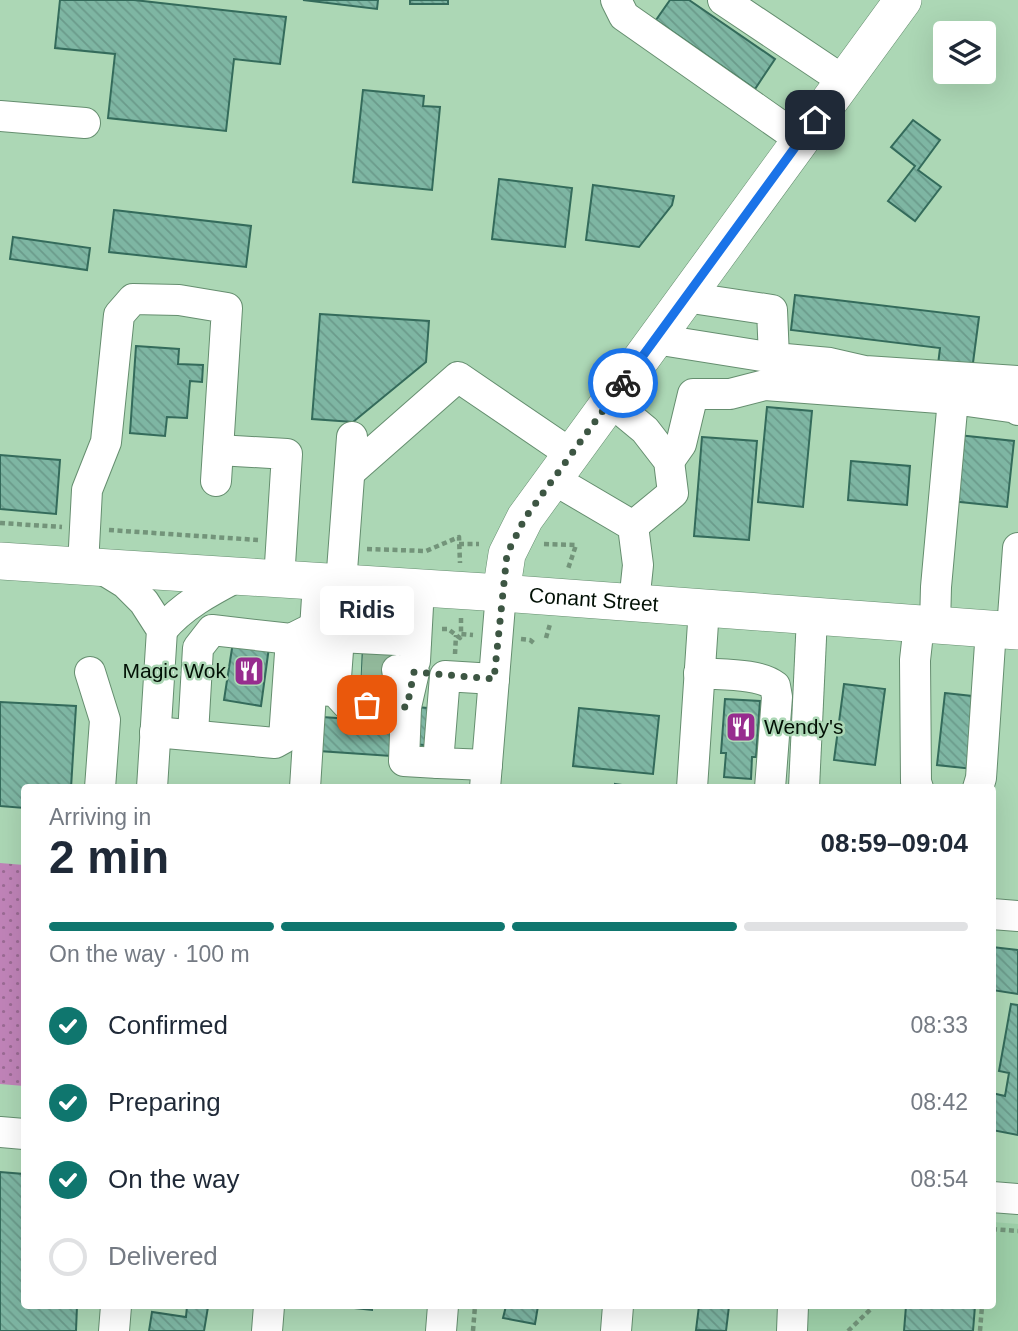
<!DOCTYPE html>
<meta charset="utf-8">
<style>
body{margin:0;font-family:Arial,sans-serif;background:#f2f2f3;color:#1f2937;height:100vh;display:flex;flex-direction:column;font-size:26px;white-space:nowrap}
*{box-sizing:border-box;margin:0}
p{font-size:23px;color:#747a83}
.icon{flex:none;width:38px;height:38px;fill:none;stroke:currentColor;stroke-width:2;stroke-linecap:round;stroke-linejoin:round}
.map{position:relative;flex:1;overflow:hidden}
.panel{position:absolute;left:21px;top:784px;width:975px;height:525px;display:flex;flex-direction:column;background:#fff;border-radius:7px;box-shadow:0 7px 28px #0002}
.panel>*{flex:none}
.controls{position:absolute;left:933px;top:21px;display:grid;gap:14px}
.controls a{display:grid;place-items:center;width:63px;height:63px;border-radius:7px;background:#fff;box-shadow:0 7px 28px #0002;font-size:35px}
.pin{position:absolute;display:grid;place-items:center;width:60px;height:60px;color:#fff;margin:-30px;border-radius:14px;box-shadow:0 4px 10px #0006}
.courier{position:absolute;display:grid;place-items:center;width:70px;height:70px;margin:-35px;border:5px solid #1a73e8;border-radius:50%;background:#fff;color:#222;box-shadow:0 2px 9px #0007}
.bubble{position:absolute;height:49px;border-radius:7px;background:#fff;box-shadow:0 7px 28px #0002;font-size:23px;font-weight:800;line-height:49px;text-align:center}
.head em{font-style:normal;font-weight:800}
.head div{display:flex;flex-direction:column-reverse}
.head{display:flex;align-items:center;justify-content:space-between;height:119px;padding:0 28px}
h1{font-size:46px;font-weight:800;line-height:52px}
.bar{display:grid;grid-template-columns:repeat(4,1fr);gap:10px 7px;align-content:center;height:84px;padding:0 28px}
.bar i{height:9px;border-radius:5px;background:#e0e1e3}
.bar .current{background:#0f766e}
.bar p{grid-column:span 4}
ol{padding:0 28px;list-style:none}
li{display:flex;align-items:center;gap:21px;height:77px}
li p{margin-inline-start:auto}
li .icon{padding:7px;border-radius:50%;background:#0f766e;color:#fff;stroke-width:4}
li:last-child{color:#747a83}
li i{width:38px;height:38px;border:4px solid #e0e1e3;border-radius:50%}
.map>svg:first-child{display:block}
</style>
<div class="map">
<svg width="1018" height="1331" viewBox="0 0 1018 1331">
<defs>
<pattern id="grass-dots" width="8" height="8" patternUnits="userSpaceOnUse" patternTransform="scale(1.75)"><rect width="8" height="8" fill="#c184b9"/><path d="M2 2h.1M6 6h.1" fill="none" stroke="#9b6b94" stroke-width="1.8" stroke-linecap="round"/></pattern>
<pattern id="building-back-hatch" width="6" height="6" patternUnits="userSpaceOnUse" patternTransform="scale(1.75)"><rect width="6" height="6" fill="#7eb6a3"/><path d="M-1 5l2 2M0 0l6 6M5-1l2 2" fill="none" stroke="#6b9b8b"/></pattern>
</defs>
<rect width="100%" height="100%" fill="#acd7b5"/>
<polygon fill="#9dcfa8" points="992,1222 1018,1224 1018,1331 806,1331 807,1306 992,1306"/>
<polygon fill="url(#grass-dots)" points="0,863 24,865 24,1086 0,1084"/>
<g fill="url(#building-back-hatch)" stroke="#346b5b" stroke-width="2">
<polygon points="60,0 134,0 286,17 280,64 234,59 226,131 108,118 115,54 55,48"/>
<polygon points="303,0 378,0 377,9"/>
<rect x="410" y="0" width="38" height="4"/>
<polygon points="670,0 689,0 775,59 755,89 656,20"/>
<polygon points="363,90 424,96 423,106 440,107 432,190 353,182"/>
<polygon points="913,120 940,140 918,170 941,187 915,221 888,201 915,166 891,147"/>
<polygon points="499,179 572,188 565,247 492,239"/>
<polygon points="593,185 674,196 672,205 639,247 586,240"/>
<polygon points="114,210 251,226 246,267 109,252"/>
<polygon points="13,237 90,248 87,270 10,259"/>
<polygon points="795,295 979,317 971,378 937,373 940,348 791,330"/>
<polygon points="320,314 429,321 426,362 353,422 312,419"/>
<polygon points="136,346 179,349 178,364 203,365 202,382 190,381 187,418 167,417 165,436 130,433"/>
<polygon points="767,407 812,411 803,507 758,502"/>
<polygon points="958,435 1014,441 1007,507 951,501"/>
<polygon points="702,437 757,441 749,540 694,536"/>
<polygon points="0,455 60,460 56,514 0,509"/>
<polygon points="851,461 910,466 907,505 848,500"/>
<polygon points="233,642 269,647 261,706 224,700"/>
<polygon points="363,644 398,645 395,697 361,695"/>
<polygon points="844,684 885,689 875,765 834,760"/>
<polygon points="945,693 981,697 973,769 937,765"/>
<polygon points="725,699 760,701 756,757 752,757 751,779 724,777 726,753 721,753"/>
<polygon points="0,702 76,706 71,788 24,788 24,808 0,806"/>
<polygon points="416,707 439,709 436,746 412,744"/>
<polygon points="579,708 659,716 653,774 573,766"/>
<polygon points="322,717 394,722 391,756 319,751"/>
<polygon points="615,784 643,788 615,788"/>
<polygon points="992,947 1018,950 1018,994 992,990"/>
<polygon points="1011,1004 1018,1005 1018,1135 992,1130 992,1093 1005,1096 1009,1073 999,1071"/>
<polygon points="0,1172 24,1174 24,1306 77,1306 76,1331 0,1331"/>
<polygon points="187,1306 208,1307 204,1331 149,1331 152,1312 186,1317"/>
<polygon points="335,1306 372,1306 372,1310"/>
<polygon points="506,1306 538,1306 535,1324 503,1318"/>
<polygon points="699,1306 729,1306 726,1331 696,1330"/>
<polygon points="906,1306 975,1306 973,1331 904,1331"/>
</g>
<g fill="none" stroke-linecap="round" stroke-linejoin="round">
<polyline stroke="#92b99b" stroke-width="30" stroke-dasharray="30 15" stroke-linecap="butt" points="362,668 397,670"/>
<g stroke="#658e6f" stroke-width="32">
<g id="minor">
<polyline points="616,0 624,16 801,140"/>
<polyline points="723,0 844,81"/>
<polyline points="0,116 85,123"/>
<polyline points="685,297 772,310 774,358 830,363 865,371 1018,381"/>
<polyline points="655,339 774,358 784,374"/>
<polyline points="610,401 645,430 669,461 673,493 633,526"/>
<polyline points="352,437 341,584 339,637 416,641"/>
<polyline points="218,450 287,454 279,580"/>
<polyline points="669,461 681,444 693,394 730,394 765,385 953,399"/>
<polyline points="350,472 458,377 571,454"/>
<polyline points="553,479 633,526 638,565 634,603"/>
<polyline points="83,566 87,490 106,442 119,315 133,299 179,300 227,308 216,481"/>
<polyline points="99,567 125,583 144,602 162,630 152,788"/>
<polyline points="935,625 936,587 953,399 1017,408 1018,410"/>
<path d="M 162,630 C 182,606 210,591 237,577"/>
<polyline points="1012,630 1018,548"/>
<polyline points="415,661 419,588"/>
<polyline points="397,670 414,672 406,707 404,761 438,763"/>
<polyline points="90,672 105,720 100,788"/>
<path d="M 699,673 C 720,675 759,673 775,686 L 777,697 L 770,788"/>
<polyline points="312,690 335,691 347,704 406,707"/>
<polyline points="335,691 339,637"/>
<polyline points="155,732 275,743 284,738 291,639"/>
<polyline points="193,734 198,648 212,630 291,639 315,627"/>
<polyline points="487,765 438,763 445,676 494,679"/>
<polyline points="305,788 318,582"/>
<polyline points="485,788 501,593"/>
<polyline points="692,788 704,608"/>
<polyline points="804,788 812,617"/>
<polyline points="918,788 916,782 915,660 919,624"/>
<polyline points="978,788 981,778 991,629"/>
<polyline points="992,914 1018,916"/>
<polyline points="0,1132 24,1134"/>
<polyline points="992,1197 1018,1199"/>
<polyline points="114,1331 116,1306"/>
<polyline points="267,1331 269,1306"/>
<polyline points="441,1331 443,1306"/>
<polyline points="616,1331 618,1306"/>
<polyline points="792,1331 793,1306"/>
</g>
</g>
<g stroke="#658e6f" stroke-width="38">
<g id="major">
<path id="s1" d="M 0,561 L 501,593 L 1018,631"/>
<polyline points="501,593 507,554 525,518 903,0"/>
</g>
</g>
<g stroke="#73947a" stroke-width="4.5" stroke-dasharray="5 3.5" stroke-linecap="butt">
<polyline points="0,523 62,527"/>
<polyline points="109,530 258,540"/>
<polyline points="459,544 479,544"/>
<polyline points="544,544 576,545 568,569"/>
<polyline points="367,549 426,551 459,537 460,563"/>
<polyline points="461,618 461,634"/>
<polyline points="442,629 448,629 460,638 461,634 473,635"/>
<polyline points="546,638 550,624"/>
<polyline points="521,639 530,640 535,644"/>
<polyline points="455,654 456,635"/>
<polyline points="992,1229 1018,1231"/>
<polyline points="473,1331 475,1306"/>
<polyline points="848,1331 874,1306"/>
<polyline points="980,1331 982,1306"/>
</g>
<use href="#minor" stroke="#fff" stroke-width="30"/>
<use href="#major" stroke="#fff" stroke-width="37"/>
</g>
<g fill="none" stroke-linecap="round" stroke-linejoin="round">
<polyline stroke="#3d5643" stroke-width="7" stroke-dasharray="0 12.6" points="367,705 407,707 414,672 494,679 507,554 525,518 623,383"/>
<polyline stroke="#1a73e8" stroke-width="9" points="623,383 815,120"/>
</g>
<defs>
<g id="restaurant-square" transform="scale(1.575)"><rect x="-9" y="-9" width="18" height="18" rx="4" fill="#972c8e" stroke="#acd7b5"/><path d="M-5-6h1v4h1v-4h1v4h1v-4h1v5L-1.5 .5V6h-2V.5L-5-1ZM5-6V6H3V1.5H1.5Q1.5-4 5-6Z" fill="#fff"/></g>
</defs>
<g fill-rule="evenodd">
<use href="#restaurant-square" x="249" y="671"/>
<use href="#restaurant-square" x="741" y="727"/>
</g>
<g text-anchor="middle" stroke-width="5" stroke-linejoin="round" paint-order="stroke">
<g font-size="21" fill="#021005" stroke="#acd7b5">
<text dy="7" stroke="none"><textPath href="#s1" startOffset="595">Conant Street</textPath></text>
</g>
<g font-size="21" fill="#021005" stroke="#acd7b5" text-anchor="end">
<text x="226" y="678">Magic Wok</text>
<text x="764" y="734" text-anchor="start">Wendy's</text>
</g>
</g>
</svg>
<div class="controls">
<a><svg class="icon" aria-label="layers" viewBox="0 0 24 24"><path d="M12 4l9 5-9 5-9-5zM3 14l9 5 9-5"/></svg></a>
</div>
<div class="pin" style="left:367px;top:705px;background:#ea580c"><svg class="icon" aria-label="bag" viewBox="0 0 24 24"><path d="M5 8h14l-1 12H6zM9 8a3 3 0 0 1 6 0"/></svg></div>
<div class="pin" style="left:815px;top:120px;background:#1f2937"><svg class="icon" aria-label="home" viewBox="0 0 24 24"><path d="M3 11l9-7 9 7M6 9v11h12V9"/></svg></div>
<div class="courier" style="left:623px;top:383px"><svg class="icon" aria-label="bike" viewBox="0 0 24 24"><circle cx="6" cy="16" r="4"/><circle cx="18" cy="16" r="4"/><path d="M6 16l4-8h5l3 8M10 8l3 8H6M13 5h3"/></svg></div>
<div class="bubble" style="left:320px;top:586px;width:94px">Ridis</div>
<section class="panel">
<div class="head"><div><h1>2 min</h1><p>Arriving in</p></div><em>08:59–09:04</em></div>
<div class="bar"><i class="current"></i><i class="current"></i><i class="current"></i><i></i><p>On the way · 100 m</p></div>
<ol>
<li><svg class="icon" aria-label="check" viewBox="0 0 24 24"><path d="M5 12l5 5 9-10"/></svg>Confirmed<p>08:33</p></li>
<li><svg class="icon" aria-label="check" viewBox="0 0 24 24"><path d="M5 12l5 5 9-10"/></svg>Preparing<p>08:42</p></li>
<li><svg class="icon" aria-label="check" viewBox="0 0 24 24"><path d="M5 12l5 5 9-10"/></svg>On the way<p>08:54</p></li>
<li><i></i>Delivered</li>
</ol>
</section>
</div>
